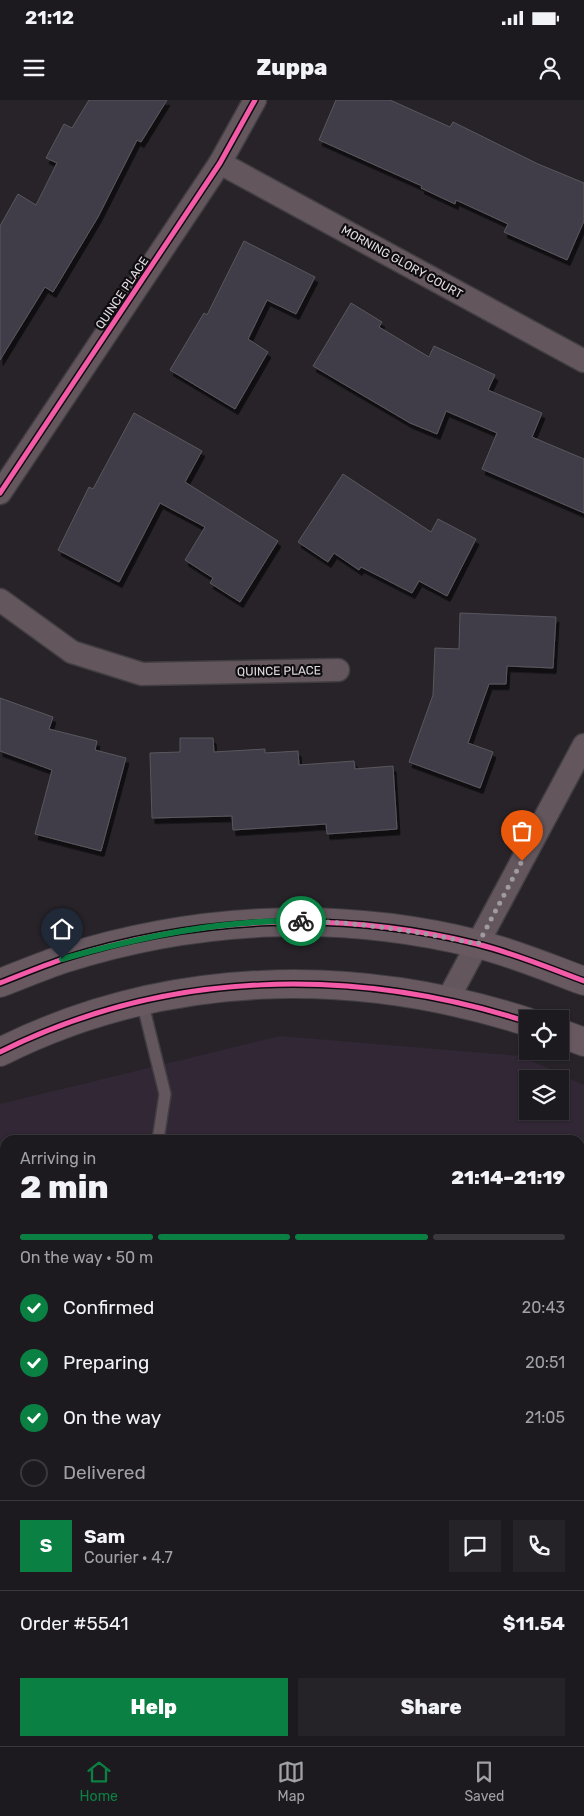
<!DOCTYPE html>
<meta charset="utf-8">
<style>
body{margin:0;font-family:Rubik,sans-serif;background:#252328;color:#f1f3f6;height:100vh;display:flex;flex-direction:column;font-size:19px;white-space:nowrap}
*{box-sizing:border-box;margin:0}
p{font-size:16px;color:#a0a1a4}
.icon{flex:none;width:28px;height:28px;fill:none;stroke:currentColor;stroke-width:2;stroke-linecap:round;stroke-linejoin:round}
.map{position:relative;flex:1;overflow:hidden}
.details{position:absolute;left:0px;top:1035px;width:585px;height:611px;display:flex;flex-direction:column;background:#1d1a1f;border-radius:15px 15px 0 0;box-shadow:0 1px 4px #0004,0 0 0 1px #3b383d}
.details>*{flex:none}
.tools{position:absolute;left:519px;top:910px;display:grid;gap:10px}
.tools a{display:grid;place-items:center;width:50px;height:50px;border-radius:0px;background:#1d1a1f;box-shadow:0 1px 4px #0004,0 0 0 1px #3b383d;font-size:25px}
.pin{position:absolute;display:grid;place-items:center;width:42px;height:42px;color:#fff;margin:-51px -21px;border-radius:50% 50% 50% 0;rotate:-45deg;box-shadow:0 0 5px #0007}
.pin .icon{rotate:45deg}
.courier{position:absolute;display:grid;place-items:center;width:50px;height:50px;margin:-25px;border:4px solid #0b8043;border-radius:50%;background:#fff;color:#222;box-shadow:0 1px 6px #0007}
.head em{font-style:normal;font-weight:800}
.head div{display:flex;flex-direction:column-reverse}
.head{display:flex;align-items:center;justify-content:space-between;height:85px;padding:0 20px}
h1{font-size:32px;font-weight:800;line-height:38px}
.bar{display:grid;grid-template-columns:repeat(4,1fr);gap:8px 5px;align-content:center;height:60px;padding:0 20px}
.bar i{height:6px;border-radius:4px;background:#3b383d}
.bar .on{background:#0b8043}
.bar p{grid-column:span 4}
.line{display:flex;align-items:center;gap:12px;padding:0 20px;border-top:1px solid #3b383d}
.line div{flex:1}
.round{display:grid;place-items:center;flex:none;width:52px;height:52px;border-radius:0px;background:#252328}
ol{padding:0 20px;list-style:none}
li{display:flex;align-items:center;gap:15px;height:55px}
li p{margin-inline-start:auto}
li .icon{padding:5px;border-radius:50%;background:#0b8043;color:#fff;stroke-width:4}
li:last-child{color:#a0a1a4}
li i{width:28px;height:28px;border:2px solid #3b383d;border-radius:50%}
.action{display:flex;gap:10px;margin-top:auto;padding:10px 20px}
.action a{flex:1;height:58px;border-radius:0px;background:#0b8043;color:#fff;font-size:20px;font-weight:800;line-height:58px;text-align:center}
.action a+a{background:#252328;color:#f1f3f6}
.status{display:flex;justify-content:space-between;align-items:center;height:35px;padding:0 25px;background:#1d1a1f;direction:ltr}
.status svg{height:14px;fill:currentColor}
header{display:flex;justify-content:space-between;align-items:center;height:65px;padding:0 20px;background:#1d1a1f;font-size:22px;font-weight:800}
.dock{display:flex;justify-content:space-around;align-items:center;height:70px;border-top:1px solid #3b383d;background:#1d1a1f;font-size:14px;color:#a0a1a4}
.dock a{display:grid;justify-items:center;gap:2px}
.dock .on{color:#0b8043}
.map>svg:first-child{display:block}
</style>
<div class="status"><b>21:12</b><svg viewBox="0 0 49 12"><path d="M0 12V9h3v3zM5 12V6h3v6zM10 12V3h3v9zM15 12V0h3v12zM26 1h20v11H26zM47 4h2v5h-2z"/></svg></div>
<header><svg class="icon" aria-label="menu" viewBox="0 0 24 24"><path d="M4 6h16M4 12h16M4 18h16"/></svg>Zuppa<svg class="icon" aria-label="person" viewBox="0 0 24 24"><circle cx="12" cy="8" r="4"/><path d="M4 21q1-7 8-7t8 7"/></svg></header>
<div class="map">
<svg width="584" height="1646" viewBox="0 0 584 1646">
<defs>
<filter id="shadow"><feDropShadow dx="3" dy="5.5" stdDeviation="0" flood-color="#0009"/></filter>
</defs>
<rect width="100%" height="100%" fill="#272329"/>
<path fill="#312735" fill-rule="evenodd" d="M 280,936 L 521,956 L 584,985 L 584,1646 L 0,1646 L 0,1004 ZM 528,979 L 560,979 L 560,1011 L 528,1011 ZM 5,1040 L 580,1040 L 580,1641 L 5,1641 Z"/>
<g fill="#3f3c49" stroke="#5a585d" filter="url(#shadow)">
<polygon points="89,0 167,0 141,42 137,40 98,117 53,192 45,187 0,260 0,126 18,94 36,105 57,63 46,58 64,24 72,28"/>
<polygon points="336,0 390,0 450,27 453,22 538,64 584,83 584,121 567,160 504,132 508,124 456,100 455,104 421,88 422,86 319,40"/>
<polygon points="244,141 315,177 296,214 267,200 248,239 268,252 235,309 170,270 204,213 207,215"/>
<polygon points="351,203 382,222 379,227 429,257 434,246 495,275 488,290 542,313 532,337 584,359 584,413 482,369 497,333 446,311 437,334 410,323 313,266"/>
<polygon points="134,313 202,351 185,382 278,441 240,502 210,483 213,478 185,460 205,427 160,403 119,482 58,450 89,387 93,389"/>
<polygon points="343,374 431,432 438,419 476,439 447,496 419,481 412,493 361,467 359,470 334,453 328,462 298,442"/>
<polygon points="460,513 556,517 553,568 507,566 506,584 489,584 468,643 493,652 480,688 409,662 433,595 435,548 459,549"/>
<polygon points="0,598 53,617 49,629 97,641 95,650 126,658 101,751 35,734 52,670 0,651"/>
<polygon points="180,638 213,638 214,652 265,649 265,653 298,651 299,665 354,661 355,669 393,666 397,729 327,734 326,724 233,730 232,716 152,718 150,653 180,652"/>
</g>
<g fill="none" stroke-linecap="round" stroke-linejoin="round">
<g stroke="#413e42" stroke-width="14">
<g id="lane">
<polyline points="142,901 165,994 158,1040"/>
<polyline points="580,1184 584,1187"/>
<polyline points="0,1334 5,1325"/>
<polyline points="580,1400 584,1402"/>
<polyline points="580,1584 584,1576"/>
<polyline points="580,1600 584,1615"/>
<polyline points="536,1642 543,1646"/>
</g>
</g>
<g stroke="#413e42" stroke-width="25">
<g id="street">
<polyline points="220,63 584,261"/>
<polyline points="0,393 220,63 255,0"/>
<polyline points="0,500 72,552 142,574 338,570"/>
<polyline points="447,901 584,645"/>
<polyline points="582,1646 584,1636"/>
</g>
</g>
<g stroke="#413e42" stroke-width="30">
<g id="secondary">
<path d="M 0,883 C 21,875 42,866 63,859 C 198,816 340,810 477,844 C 514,853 549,868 584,881"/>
<polyline points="560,933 584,942"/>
<path d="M 0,952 C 166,869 353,866 528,922"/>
</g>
</g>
<g stroke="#413e42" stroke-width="30">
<polyline id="primary" points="0,1644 3,1646"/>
</g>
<use href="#lane" stroke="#63565d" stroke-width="11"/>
<use href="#street" stroke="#63565d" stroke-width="22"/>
<use href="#secondary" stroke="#685961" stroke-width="28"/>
<use href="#primary" stroke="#675660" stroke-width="28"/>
<g stroke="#0f0c10" stroke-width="8">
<g id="cycleway">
<polyline points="0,393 220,63 255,0"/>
<path d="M 0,883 C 21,875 42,866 63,859 C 198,816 340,810 477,844 C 514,853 549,868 584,881"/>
<path d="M 0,952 C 166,869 353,866 528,922"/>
</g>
</g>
<use href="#cycleway" stroke="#f35aa7" stroke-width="5"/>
</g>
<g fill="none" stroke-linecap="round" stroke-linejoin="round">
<path stroke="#9f9ba1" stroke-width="5" stroke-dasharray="0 9" d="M 301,821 C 361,822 419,832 478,844 L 522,761"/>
<path stroke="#0b8043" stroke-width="6" d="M 62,859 C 141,837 219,820 301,821"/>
</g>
<g text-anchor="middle" stroke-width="4.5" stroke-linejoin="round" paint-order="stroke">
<g font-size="12" fill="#e0dbe1" stroke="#0f0c10">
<text transform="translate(402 162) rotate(29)" y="4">MORNING GLORY COURT</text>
<text transform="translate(122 193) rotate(-56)" y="4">QUINCE PLACE</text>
<text transform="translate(279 571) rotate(-1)" y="4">QUINCE PLACE</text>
</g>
</g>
</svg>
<div class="tools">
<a><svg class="icon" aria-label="locate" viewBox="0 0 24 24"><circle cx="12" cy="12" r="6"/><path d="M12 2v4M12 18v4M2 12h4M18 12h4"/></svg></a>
<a><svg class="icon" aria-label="layers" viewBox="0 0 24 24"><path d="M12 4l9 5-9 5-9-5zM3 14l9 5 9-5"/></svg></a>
</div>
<div class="pin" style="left:522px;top:761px;background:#ea580c"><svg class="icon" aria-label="bag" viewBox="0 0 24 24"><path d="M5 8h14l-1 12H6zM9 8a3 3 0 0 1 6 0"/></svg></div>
<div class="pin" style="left:62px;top:859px;background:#1f2937"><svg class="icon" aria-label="home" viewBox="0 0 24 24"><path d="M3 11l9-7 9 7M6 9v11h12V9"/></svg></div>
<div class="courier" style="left:301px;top:821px"><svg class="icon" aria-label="bike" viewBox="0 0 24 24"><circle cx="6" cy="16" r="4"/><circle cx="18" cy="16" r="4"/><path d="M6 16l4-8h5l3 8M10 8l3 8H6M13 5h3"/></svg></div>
<section class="details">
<div class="head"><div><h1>2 min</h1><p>Arriving in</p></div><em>21:14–21:19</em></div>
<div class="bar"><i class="on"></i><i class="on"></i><i class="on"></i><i></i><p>On the way · 50 m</p></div>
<ol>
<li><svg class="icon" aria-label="check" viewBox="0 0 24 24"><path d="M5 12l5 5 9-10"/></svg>Confirmed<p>20:43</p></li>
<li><svg class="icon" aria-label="check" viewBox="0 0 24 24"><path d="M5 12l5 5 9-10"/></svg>Preparing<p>20:51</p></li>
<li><svg class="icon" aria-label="check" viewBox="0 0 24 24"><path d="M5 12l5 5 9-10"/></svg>On the way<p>21:05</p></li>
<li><i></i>Delivered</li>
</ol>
<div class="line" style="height:90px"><b class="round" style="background:#0b8043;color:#fff">S</b><div><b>Sam</b><p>Courier · 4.7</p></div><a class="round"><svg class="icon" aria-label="chat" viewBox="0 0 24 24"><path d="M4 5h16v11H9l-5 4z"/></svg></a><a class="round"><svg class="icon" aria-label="phone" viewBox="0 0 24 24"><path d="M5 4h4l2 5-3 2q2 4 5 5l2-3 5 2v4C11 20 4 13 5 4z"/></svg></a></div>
<div class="line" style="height:65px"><div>Order #5541</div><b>$11.54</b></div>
<div class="action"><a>Help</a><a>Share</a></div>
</section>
</div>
<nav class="dock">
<a class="on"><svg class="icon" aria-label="home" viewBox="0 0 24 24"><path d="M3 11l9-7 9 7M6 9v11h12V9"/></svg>Home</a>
<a><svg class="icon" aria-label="map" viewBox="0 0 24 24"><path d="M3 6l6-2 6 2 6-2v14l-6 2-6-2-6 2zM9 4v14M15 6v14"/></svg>Map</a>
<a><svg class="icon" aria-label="saved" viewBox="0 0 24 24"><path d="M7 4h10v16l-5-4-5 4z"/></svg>Saved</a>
</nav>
